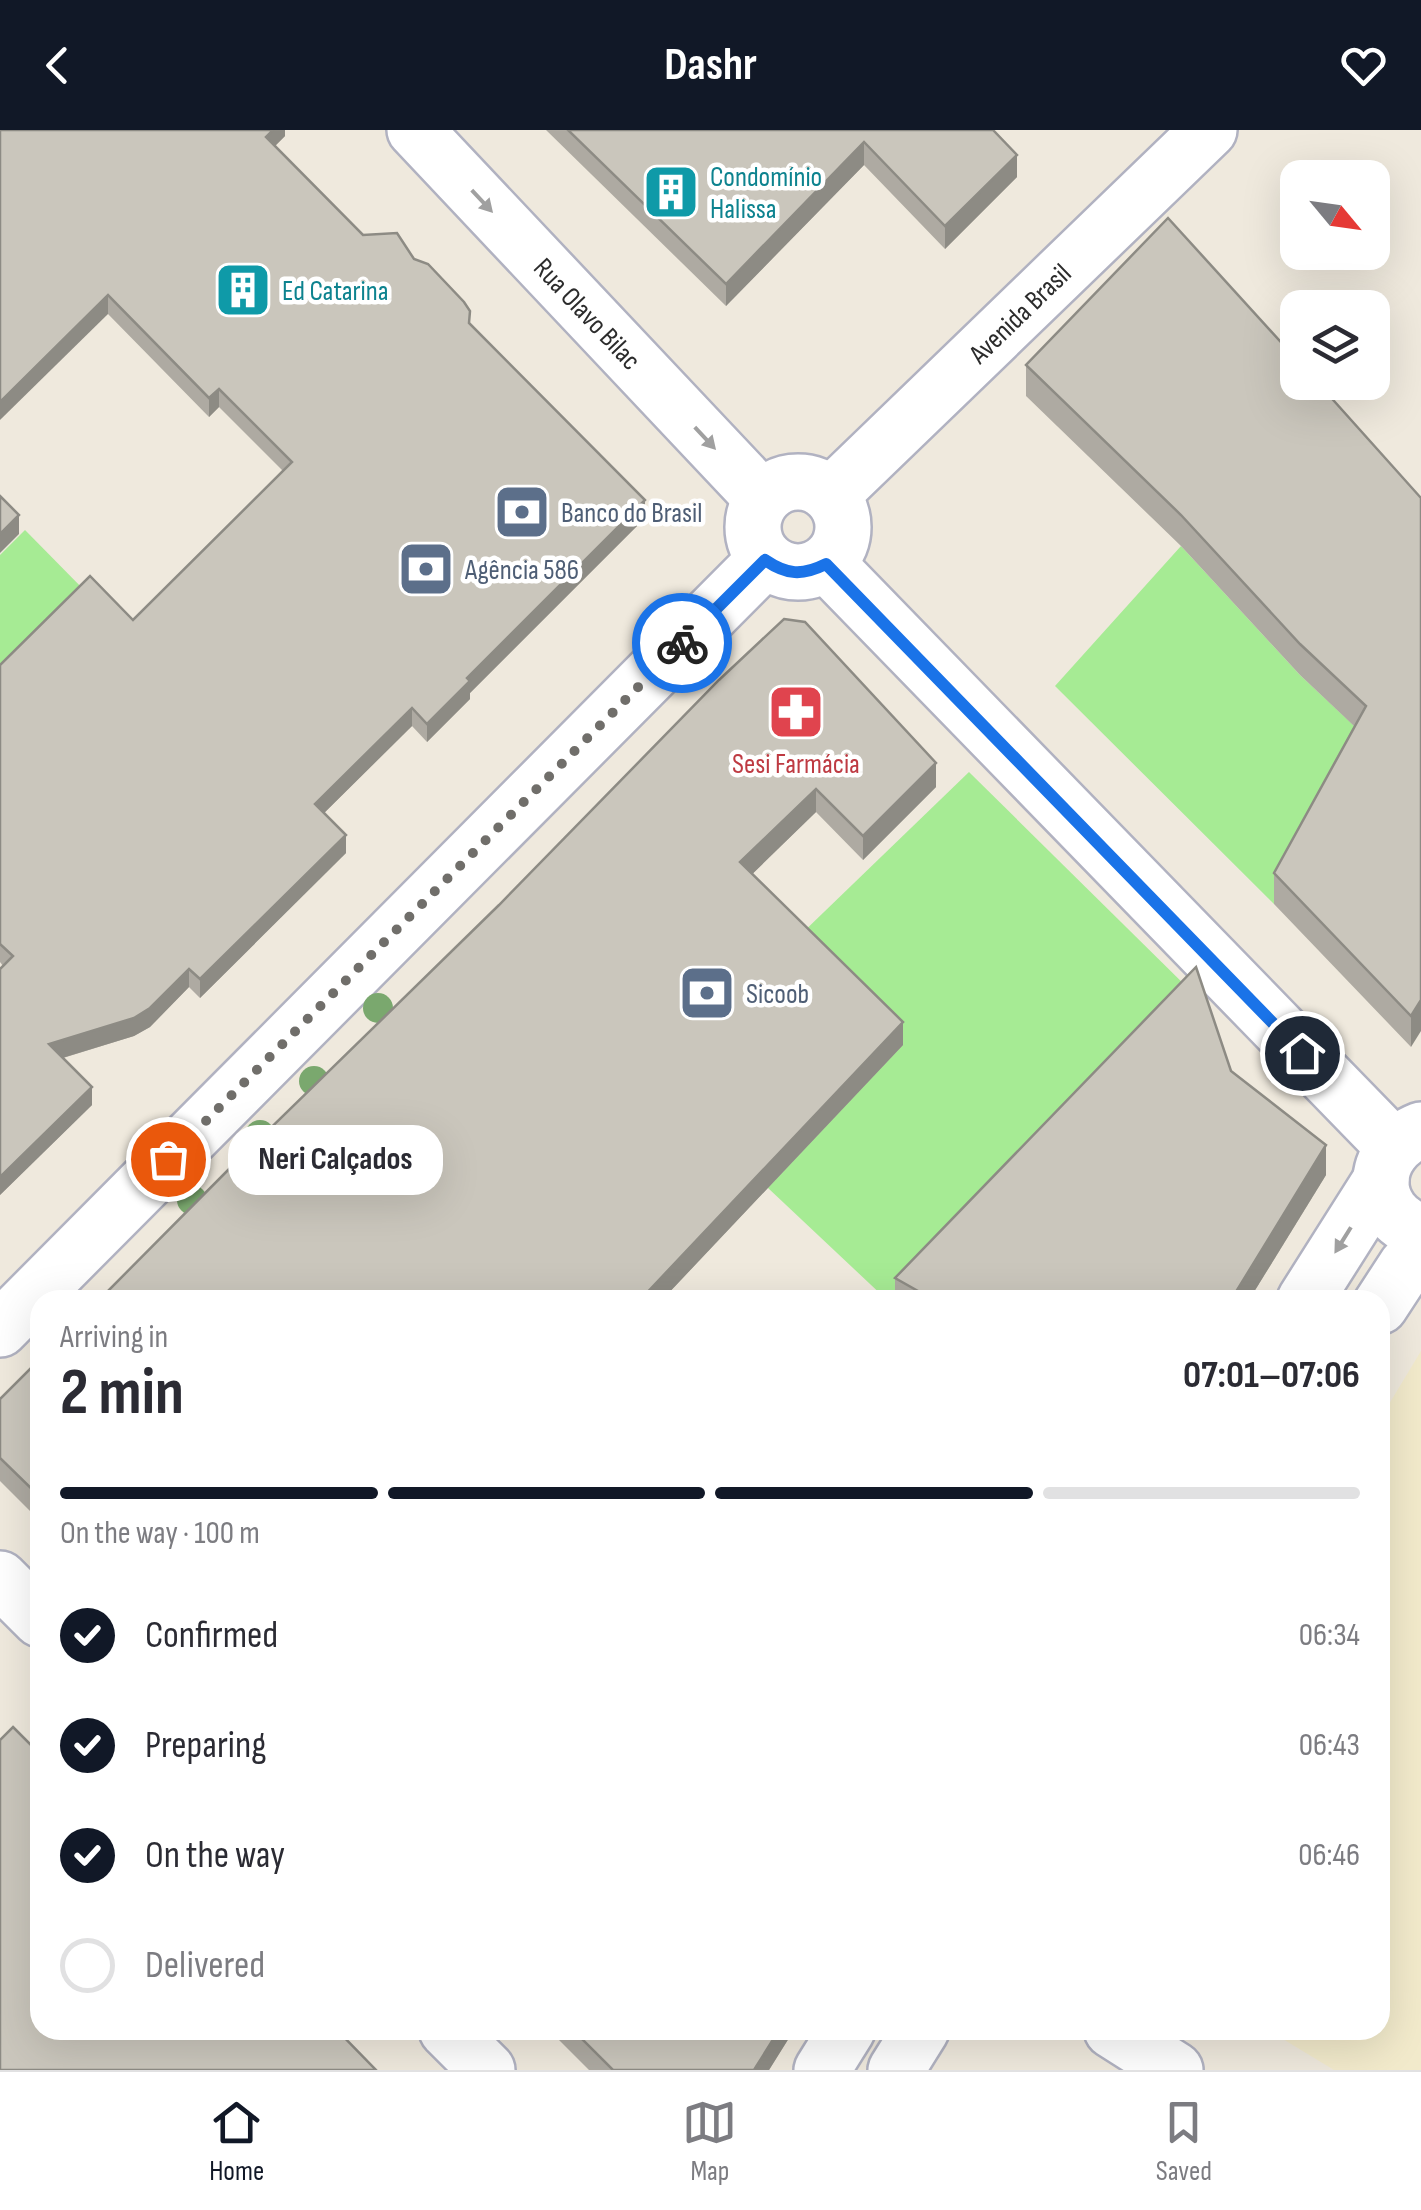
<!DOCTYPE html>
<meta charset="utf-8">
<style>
body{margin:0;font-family:"Sofia Sans Condensed",sans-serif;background:#f7f7f7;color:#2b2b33;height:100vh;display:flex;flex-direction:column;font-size:38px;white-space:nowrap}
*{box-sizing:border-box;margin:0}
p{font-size:32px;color:#7c7c81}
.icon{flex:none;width:55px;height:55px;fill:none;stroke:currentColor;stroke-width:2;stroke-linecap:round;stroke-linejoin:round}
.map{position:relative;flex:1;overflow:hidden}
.details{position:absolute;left:30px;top:1160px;width:1360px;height:750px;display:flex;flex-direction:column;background:#fff;border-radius:30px;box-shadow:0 10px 40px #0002}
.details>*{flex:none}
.needle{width:65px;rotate:119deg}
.fabs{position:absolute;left:1280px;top:30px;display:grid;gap:20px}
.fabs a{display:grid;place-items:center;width:110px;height:110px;border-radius:20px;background:#fff;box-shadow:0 10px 40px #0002;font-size:50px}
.pin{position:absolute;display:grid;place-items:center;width:85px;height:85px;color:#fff;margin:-42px;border:5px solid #fff;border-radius:50%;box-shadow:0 2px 10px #0007}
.courier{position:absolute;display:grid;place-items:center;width:100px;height:100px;margin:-50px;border:8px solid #1a73e8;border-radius:50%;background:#fff;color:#222;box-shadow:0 2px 12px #0007}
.bubble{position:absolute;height:70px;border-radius:30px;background:#fff;box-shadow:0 10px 40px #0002;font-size:32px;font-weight:700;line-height:70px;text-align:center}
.summary em{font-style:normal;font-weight:700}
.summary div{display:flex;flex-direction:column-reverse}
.summary{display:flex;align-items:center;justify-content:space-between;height:170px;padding:0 30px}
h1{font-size:65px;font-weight:700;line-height:75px}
.bar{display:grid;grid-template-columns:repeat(4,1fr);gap:15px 10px;align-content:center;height:120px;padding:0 30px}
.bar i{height:12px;border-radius:8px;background:#e1e1e2}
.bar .current{background:#111827}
.bar p{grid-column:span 4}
ol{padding:0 30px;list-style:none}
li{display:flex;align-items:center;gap:30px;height:110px}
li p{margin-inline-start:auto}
li .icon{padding:10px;border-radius:50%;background:#111827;color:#fff;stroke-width:4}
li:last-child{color:#7c7c81}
li i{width:55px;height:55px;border:5px solid #e1e1e2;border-radius:50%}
header{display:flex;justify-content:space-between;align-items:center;height:130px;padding:0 30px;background:#111827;color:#fff;font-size:45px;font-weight:700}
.dock{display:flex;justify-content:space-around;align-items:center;height:140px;border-top:2px solid #e1e1e2;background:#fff;font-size:28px;color:#7c7c81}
.dock a{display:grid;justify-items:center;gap:5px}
.dock .current{color:#111827}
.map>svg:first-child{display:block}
</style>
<header><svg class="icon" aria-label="back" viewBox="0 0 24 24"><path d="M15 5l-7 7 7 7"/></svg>Dashr<svg class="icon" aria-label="heart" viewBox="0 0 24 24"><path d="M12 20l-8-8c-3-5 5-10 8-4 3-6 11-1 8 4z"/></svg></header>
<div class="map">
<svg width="1421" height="1940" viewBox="0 0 1421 1940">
<rect width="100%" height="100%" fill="#efe9dd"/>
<polygon fill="#f2eacb" points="1421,1221 1421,1940 1334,1940 1268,1900 1380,1900 1380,1289"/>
<g fill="#a6eb94">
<polygon points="25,400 88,464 0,551 0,425"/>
<polygon points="1181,416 1300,545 1366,607 1274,774 1055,556"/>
<polygon points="969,642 1196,866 902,1170 887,1170 768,1058 795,810"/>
</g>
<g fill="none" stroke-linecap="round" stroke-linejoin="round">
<g stroke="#b1b2c1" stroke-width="60">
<g id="street">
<path id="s1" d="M 415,0 L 762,368"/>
<polyline points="826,433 1394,1017"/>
<polyline points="0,1449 40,1489"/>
<polyline points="447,1900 487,1940"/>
<polyline points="1112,1900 1175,1940"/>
</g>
</g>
<g stroke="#b1b2c1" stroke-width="60">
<g id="secondary">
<circle cx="798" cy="397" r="45"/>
<path id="s2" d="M 831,365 L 1209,0"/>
<path d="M 1421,1000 C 1368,1021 1367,1083 1421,1102"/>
<polyline points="1305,1170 1381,1050"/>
<polyline points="1380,1176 1406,1136 1421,1119"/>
<polyline points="0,1199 765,430"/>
<polyline points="822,1940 847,1900"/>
<polyline points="896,1940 921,1900"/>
</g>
</g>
<use href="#street" stroke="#fff" stroke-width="55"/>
<use href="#secondary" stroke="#fff" stroke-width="55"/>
</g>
<g fill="#7aa86e">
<circle cx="378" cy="878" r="15"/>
<circle cx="314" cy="951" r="15"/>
<circle cx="260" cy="1005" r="15"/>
<circle cx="192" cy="1070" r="15"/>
</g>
<g fill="#aeaaa2">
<polygon points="0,0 285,0 285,6 275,16 363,105 414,129 470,194 645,388 470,563 470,569 427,612 412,596 324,683 346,723 200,868 189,857 150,897 134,906 63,928 92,975 0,1065 0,839 3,836 0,832 0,535 133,490 283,341 219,277 209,287 108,184"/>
<polygon points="546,0 993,0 1017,47 945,119 864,35 726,176"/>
<polygon points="1026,235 1421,368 1411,917 1274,774 1274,743 1354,596 1300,545 1181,416 1026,266"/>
<polygon points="719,550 936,657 863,730 816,682 752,744 903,915 662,1170 99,1170 499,775"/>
<polygon points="1231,941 1326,1045 1249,1170 895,1170 895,1148"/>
<polygon points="40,1229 40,1391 0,1351 0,1269"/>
<polygon points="549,1900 794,1900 769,1940 589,1940"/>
</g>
<g fill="#8d8b84">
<polygon points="273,0 285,0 285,6 266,25 266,7"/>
<polygon points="864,12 864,35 726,176 726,154"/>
<polygon points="1017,25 1017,47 945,119 945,96"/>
<polygon points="108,165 108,184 0,290 0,272"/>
<polygon points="219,259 219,277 209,287 209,268"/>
<polygon points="645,370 645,388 470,563 470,569 427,612 427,594 467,548"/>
<polygon points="19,385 19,404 0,423 0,404"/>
<polygon points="412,578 412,596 315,692 315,674"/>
<polygon points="936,633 936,657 863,730 863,706"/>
<polygon points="816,659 816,682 740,756 740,732"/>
<polygon points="346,705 346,723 200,868 200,849"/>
<polygon points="189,839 189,857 150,897 134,906 49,932 49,914"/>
<polygon points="1421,870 1421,901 1411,917 1411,886"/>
<polygon points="903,892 903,915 662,1170 640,1170"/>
<polygon points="92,957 92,975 0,1065 0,1047"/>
<polygon points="1326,1015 1326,1045 1249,1170 1231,1170"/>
<polygon points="779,1900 794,1900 769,1940 754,1940"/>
</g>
<g fill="#cac6bc" stroke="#8d8b84" stroke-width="2.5">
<polygon points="0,0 273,0 266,7 363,105 397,103 414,129 428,134 464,172 470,181 469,193 645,370 467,548 470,551 427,594 412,578 315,674 346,705 200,849 189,839 150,878 134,888 49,914 92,957 0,1047 0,839 13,826 0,814 0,535 90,446 133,490 292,332 219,259 209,268 108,165 0,272"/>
<polygon points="568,0 993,0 1017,25 945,96 864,12 726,154"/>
<polygon points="1168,88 1298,231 1298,252 1317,252 1421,368 1421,870 1411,886 1274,743 1366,576 1300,514 1181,385 1026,235"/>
<polygon points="0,366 19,385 0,404"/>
<polygon points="784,489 805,492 936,633 863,706 816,659 740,732 903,892 640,1170 99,1170 238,1030 499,775 719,550"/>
<polygon points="1196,837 1231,941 1326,1015 1231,1170 934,1170 895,1148"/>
<polygon points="40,1229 40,1367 0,1328 0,1269"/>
<polygon points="13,1597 40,1624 40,1900 337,1900 376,1940 0,1940 0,1610"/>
<polygon points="573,1900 779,1900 754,1940 613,1940"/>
</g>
<defs><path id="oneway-solid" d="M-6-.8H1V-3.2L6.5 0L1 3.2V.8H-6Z" transform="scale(2.5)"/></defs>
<g fill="#a0a0a0">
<use href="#oneway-solid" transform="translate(482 71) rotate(47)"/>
<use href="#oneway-solid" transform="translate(705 308) rotate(47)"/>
<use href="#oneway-solid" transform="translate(1343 1110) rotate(122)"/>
</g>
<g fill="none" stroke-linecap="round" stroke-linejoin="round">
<polyline stroke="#706e6a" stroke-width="10" stroke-dasharray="0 18" points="168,1029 682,513"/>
<path stroke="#1a73e8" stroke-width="12" d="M 682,513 L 765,430 C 787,445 802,446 826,434 L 1302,923"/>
</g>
<defs>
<g id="building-square" transform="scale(2.875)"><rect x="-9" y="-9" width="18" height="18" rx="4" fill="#0f9aa8" stroke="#fff"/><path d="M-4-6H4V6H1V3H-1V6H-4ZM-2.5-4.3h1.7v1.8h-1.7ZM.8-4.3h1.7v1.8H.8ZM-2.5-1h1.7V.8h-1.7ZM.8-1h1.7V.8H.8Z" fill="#fff"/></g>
<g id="bank-square" transform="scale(2.875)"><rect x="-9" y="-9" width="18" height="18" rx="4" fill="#5c6f8a" stroke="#fff"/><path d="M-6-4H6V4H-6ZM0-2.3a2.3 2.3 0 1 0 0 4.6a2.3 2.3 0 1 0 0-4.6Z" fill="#fff"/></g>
<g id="pharmacy-square" transform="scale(2.875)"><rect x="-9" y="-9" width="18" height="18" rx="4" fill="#e0444e" stroke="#fff"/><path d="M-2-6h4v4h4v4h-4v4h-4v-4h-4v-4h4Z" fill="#fff"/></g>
</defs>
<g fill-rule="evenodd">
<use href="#building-square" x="671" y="62"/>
<use href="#building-square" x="243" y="160"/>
<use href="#bank-square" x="522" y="382"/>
<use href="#bank-square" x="426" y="439"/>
<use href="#pharmacy-square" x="796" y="582"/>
<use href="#bank-square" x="707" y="863"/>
</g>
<g text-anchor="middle" stroke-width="9" stroke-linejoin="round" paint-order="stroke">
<g font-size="28" fill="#0d838f" stroke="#fff" text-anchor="start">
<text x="710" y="56">Condomínio<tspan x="710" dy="32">Halissa</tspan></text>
<text x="282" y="170">Ed Catarina</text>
</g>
<g font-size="28" fill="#2c2c2c" stroke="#fff">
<text dy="10" stroke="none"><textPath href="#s2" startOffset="262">Avenida Brasil</textPath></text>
<text dy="10" stroke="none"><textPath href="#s1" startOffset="252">Rua Olavo Bilac</textPath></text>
</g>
<g font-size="28" fill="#4e5e75" stroke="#fff" text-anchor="start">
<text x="561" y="392">Banco do Brasil</text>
<text x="465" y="449">Agência 586</text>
<text x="746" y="873">Sicoob</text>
</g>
<g font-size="28" fill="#be3a42" stroke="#fff">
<text x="796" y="643">Sesi Farmácia</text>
</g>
</g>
</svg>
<div class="fabs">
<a><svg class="needle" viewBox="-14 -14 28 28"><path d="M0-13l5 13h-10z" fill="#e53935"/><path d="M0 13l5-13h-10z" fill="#7c7c81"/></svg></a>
<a><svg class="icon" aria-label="layers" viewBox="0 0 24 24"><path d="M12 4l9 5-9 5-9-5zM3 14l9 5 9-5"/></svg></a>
</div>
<div class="pin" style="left:168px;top:1029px;background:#ea580c"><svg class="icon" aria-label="bag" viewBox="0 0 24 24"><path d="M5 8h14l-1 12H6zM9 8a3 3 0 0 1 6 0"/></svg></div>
<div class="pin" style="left:1302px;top:923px;background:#1f2937"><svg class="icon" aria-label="home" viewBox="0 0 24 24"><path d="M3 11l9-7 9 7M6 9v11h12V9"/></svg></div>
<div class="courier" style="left:682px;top:513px"><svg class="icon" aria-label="bike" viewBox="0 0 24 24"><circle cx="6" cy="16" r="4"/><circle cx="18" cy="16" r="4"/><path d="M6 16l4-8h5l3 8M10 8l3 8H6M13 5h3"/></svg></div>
<div class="bubble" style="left:228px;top:995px;width:215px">Neri Calçados</div>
<section class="details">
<div class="summary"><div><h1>2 min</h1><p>Arriving in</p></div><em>07:01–07:06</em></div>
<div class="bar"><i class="current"></i><i class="current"></i><i class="current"></i><i></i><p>On the way · 100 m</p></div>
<ol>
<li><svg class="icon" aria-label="check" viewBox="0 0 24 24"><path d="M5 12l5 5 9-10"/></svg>Confirmed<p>06:34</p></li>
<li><svg class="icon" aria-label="check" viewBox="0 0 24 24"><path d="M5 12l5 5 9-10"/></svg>Preparing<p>06:43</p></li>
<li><svg class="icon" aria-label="check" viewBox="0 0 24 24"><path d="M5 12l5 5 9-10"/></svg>On the way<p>06:46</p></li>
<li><i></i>Delivered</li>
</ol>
</section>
</div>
<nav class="dock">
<a class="current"><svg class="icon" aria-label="home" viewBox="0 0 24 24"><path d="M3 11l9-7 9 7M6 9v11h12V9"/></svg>Home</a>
<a><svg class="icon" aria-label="map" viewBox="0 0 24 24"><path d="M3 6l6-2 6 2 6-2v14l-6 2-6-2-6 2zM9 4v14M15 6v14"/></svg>Map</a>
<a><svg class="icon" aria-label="saved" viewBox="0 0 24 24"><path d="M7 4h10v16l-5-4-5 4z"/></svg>Saved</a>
</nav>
